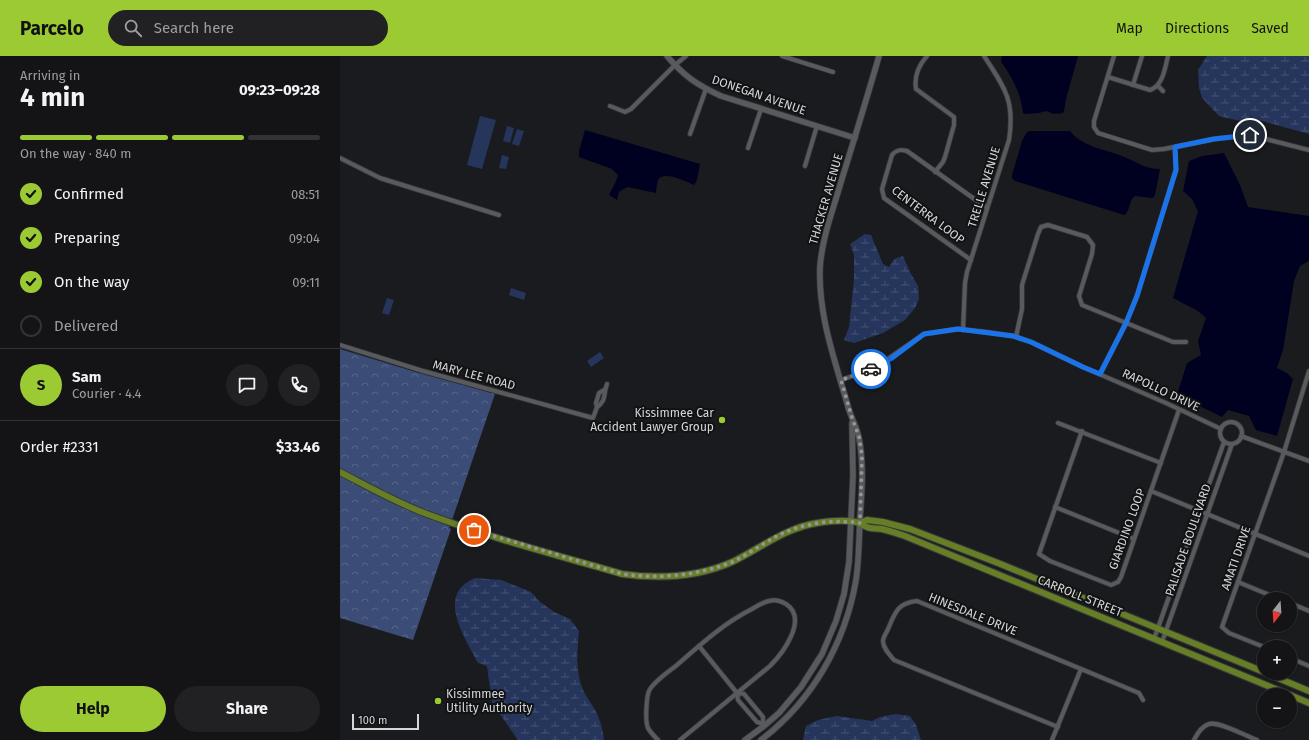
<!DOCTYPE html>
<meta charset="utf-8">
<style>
body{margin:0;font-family:"Fira Sans",sans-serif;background:#212123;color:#f1f3f6;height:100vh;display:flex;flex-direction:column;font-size:15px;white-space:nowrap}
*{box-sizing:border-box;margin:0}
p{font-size:13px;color:#9d9ea1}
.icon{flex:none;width:22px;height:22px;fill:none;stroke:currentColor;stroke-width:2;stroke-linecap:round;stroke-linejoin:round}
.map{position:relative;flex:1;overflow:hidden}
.side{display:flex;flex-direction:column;background:#141416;width:340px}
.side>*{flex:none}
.needle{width:26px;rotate:197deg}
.buttons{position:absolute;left:917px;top:536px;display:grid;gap:8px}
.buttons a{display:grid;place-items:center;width:40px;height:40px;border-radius:50%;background:#141416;box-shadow:0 1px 3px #0004,0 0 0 1px #333335;font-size:20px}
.scale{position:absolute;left:12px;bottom:10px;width:67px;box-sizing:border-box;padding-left:4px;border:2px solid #d5d6d7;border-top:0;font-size:11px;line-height:14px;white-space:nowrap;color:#d5d6d7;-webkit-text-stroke:3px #111214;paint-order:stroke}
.pin{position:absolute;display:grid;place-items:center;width:34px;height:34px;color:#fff;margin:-17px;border:2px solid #fff;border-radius:50%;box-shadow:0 1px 4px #0007}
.courier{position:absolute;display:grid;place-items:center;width:40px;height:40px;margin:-20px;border:3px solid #1a73e8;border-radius:50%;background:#fff;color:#222;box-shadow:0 1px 5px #0007}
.summary em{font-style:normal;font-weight:700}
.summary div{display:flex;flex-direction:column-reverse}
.summary{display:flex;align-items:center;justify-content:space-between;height:68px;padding:0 20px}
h1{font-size:26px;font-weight:700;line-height:30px}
.bar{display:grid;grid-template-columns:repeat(4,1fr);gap:6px 4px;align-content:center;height:48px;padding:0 20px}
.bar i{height:5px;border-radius:3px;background:#333335}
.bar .on{background:#9cca32}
.bar p{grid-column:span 4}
.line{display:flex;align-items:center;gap:10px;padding:0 20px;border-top:1px solid #333335}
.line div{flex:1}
.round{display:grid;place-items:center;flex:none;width:42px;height:42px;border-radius:21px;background:#212123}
ol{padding:0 20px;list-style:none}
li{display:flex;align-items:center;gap:12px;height:44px}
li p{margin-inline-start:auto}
li .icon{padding:4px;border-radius:50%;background:#9cca32;color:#111;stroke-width:4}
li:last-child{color:#9d9ea1}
li i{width:22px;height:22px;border:2px solid #333335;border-radius:50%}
.action{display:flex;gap:8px;margin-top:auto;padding:8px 20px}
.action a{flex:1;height:46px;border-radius:24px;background:#9cca32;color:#111;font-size:16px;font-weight:700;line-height:46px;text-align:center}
.action a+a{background:#212123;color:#f1f3f6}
header{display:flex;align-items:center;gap:24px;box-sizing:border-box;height:56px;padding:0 20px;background:#9cca32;color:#111}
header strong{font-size:19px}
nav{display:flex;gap:22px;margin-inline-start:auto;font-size:14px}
.search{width:280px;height:36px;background:#212123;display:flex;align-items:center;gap:10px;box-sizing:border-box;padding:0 14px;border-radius:22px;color:#9d9ea1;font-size:15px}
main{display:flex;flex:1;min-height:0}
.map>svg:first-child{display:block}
</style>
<header>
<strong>Parcelo</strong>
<div class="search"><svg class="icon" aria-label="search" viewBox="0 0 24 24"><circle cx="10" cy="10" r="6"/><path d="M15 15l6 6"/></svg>Search here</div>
<nav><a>Map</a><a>Directions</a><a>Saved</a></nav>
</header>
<main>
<section class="side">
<div class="summary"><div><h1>4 min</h1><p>Arriving in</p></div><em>09:23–09:28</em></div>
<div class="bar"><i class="on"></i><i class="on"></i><i class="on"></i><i></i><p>On the way · 840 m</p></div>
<ol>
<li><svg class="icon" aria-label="check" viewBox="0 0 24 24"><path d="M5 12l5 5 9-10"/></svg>Confirmed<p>08:51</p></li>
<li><svg class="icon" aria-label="check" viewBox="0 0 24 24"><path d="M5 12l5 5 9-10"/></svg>Preparing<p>09:04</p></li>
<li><svg class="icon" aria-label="check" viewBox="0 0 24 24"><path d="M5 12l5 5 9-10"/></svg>On the way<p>09:11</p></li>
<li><i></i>Delivered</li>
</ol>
<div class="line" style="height:72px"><b class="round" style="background:#9cca32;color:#111">S</b><div><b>Sam</b><p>Courier · 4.4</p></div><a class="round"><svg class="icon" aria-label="chat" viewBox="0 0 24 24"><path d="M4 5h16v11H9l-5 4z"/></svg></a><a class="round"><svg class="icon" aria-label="phone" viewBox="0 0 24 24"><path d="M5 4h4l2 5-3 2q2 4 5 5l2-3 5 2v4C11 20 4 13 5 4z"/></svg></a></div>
<div class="line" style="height:52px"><div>Order #2331</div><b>$33.46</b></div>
<div class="action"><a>Help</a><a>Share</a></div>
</section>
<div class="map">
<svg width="969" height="684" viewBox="0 0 969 684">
<defs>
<pattern id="forest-crowns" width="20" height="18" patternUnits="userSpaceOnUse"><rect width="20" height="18" fill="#3b4d77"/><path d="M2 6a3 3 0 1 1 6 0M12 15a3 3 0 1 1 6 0" fill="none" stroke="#56668a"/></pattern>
<pattern id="wetland-marsh" width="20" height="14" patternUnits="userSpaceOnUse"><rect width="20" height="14" fill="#25355b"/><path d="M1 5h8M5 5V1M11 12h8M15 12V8" fill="none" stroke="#445272"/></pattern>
</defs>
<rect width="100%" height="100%" fill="#1a1b1e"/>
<g fill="#25355b">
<polygon points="140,60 156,64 142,113 127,109"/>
<polygon points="167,70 174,72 170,87 163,85"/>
<polygon points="177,73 184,75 179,90 172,88"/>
<polygon points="162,99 169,101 166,113 159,112"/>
<polygon points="171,232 186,237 184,244 169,239"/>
<polygon points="47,242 54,244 49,259 42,257"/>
<polygon points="260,296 264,302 251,311 247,305"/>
</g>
<g fill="url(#forest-crowns)">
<polygon points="0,293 79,317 155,338 112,464 87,456 59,444 0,413"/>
<polygon points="0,419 57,449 85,461 110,469 109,472 111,473 73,584 0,562"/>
</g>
<g fill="url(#wetland-marsh)">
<polygon points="867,0 969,0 969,78 915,63 900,65 879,60 862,42 859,32 858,14"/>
<polygon points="525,178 531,179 543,208 549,211 554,203 563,200 570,216 578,230 579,243 575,252 565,264 543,277 514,287 504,284 509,271 514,223 514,199 510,188"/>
<path d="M 135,522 L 161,524 L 191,536 L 199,545 L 214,556 L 230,563 L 239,575 C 237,596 235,616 244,636 C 247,642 252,648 255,654 C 260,663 263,674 264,684 L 178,684 L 152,647 L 147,610 L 138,607 C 125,582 95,538 135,522 Z"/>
<polygon points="555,658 570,660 576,669 581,684 463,684 466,670 478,664 497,660 532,665 540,661"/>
</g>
<g fill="#000121">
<path d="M 662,0 L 738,0 L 726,43 L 724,55 L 723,57 L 714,58 L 706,55 L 699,57 L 685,58 L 683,57 C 681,38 672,20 661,6 Z"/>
<path d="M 245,74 L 360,108 L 357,124 L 354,129 C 347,126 323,114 318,124 C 317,128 316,133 316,137 L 287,131 L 279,136 L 277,144 L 269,139 C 272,132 276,127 278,119 L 272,113 L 239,101 L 239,95 Z"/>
<path d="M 690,75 L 730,75 C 743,91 764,93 782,100 C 796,105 804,113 820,113 L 815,139 L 813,142 L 795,140 C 788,145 791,155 784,159 L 675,125 L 672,122 L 672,119 L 682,85 L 687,76 Z"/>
<polygon points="884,97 900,129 908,151 969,160 969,205 960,210 954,225 943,294 937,312 947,317 953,323 937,380 916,374 909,360 888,354 882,361 837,339 847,307 861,299 858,285 866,262 858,255 833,242 858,155 852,143 843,135 849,105 862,100"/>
</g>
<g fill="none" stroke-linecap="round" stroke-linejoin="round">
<g stroke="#37383a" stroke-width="5.5">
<g id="street">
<polyline points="442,0 493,16"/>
<path d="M 587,0 C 579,9 574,21 576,33 L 614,61 L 614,69 L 605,101 L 603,106 L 595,116"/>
<polyline points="774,0 754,65 754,71 758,77 812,94 824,93 874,83 910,79 969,94"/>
<path d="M 768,21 L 810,34 C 823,30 825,12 828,0"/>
<polyline points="793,29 802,0"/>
<polyline points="818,30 823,35"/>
<polyline points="270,50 285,56 291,53 335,9 346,0"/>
<polyline points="350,78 366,33"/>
<polyline points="408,92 421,53"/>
<polyline points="0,102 40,122 159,159"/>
<polyline points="465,110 477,70"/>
<path d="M 631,204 L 544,142 L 542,133 L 552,99 C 556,94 560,93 567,95 L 647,152"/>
<path d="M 623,274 L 625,227 L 627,216 L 669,84 C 675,45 665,32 644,0"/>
<polyline points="676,281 682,253 682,229 698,178 701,171 708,169 747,181 753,189 752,198 739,240 742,249 833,286 846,286"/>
<polyline points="0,289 83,315 253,362 257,351 256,347 259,337 264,334"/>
<polyline points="760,318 786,267 797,240 836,114 835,91"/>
<polyline points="501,324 524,316 539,309 584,278 618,273 646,276 673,280 691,286 743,311 826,347 881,373"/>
<path d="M 257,351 C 267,344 263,338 267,328"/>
<circle cx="891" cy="377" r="11"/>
<polyline points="718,367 821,407"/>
<polyline points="742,375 699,498 710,505 771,529 778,526 781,521 839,354"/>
<polyline points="901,380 969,405"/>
<polyline points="811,435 969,500"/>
<polyline points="715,451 794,483"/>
<polyline points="898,526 939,543"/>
<polyline points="950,547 969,555"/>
<polyline points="814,583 884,386"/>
<polyline points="822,586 892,388"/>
<polyline points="359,590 397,637 398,644 417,666 423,668 423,661 404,638 397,637"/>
<polyline points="924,591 889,577 882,571 944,396 969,315"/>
<polyline points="950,602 969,610"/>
<path d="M 718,671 L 554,604 C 549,598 543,592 543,585 C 543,581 547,576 548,573 C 555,557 557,547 577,545 L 799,637 L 803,644"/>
<path d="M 318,684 C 315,681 310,676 308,672 C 305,666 306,639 310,633 C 316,624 328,616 337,609 C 361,588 384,567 412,553 C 417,550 423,546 429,545 C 435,543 441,545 446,548 C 469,563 442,598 430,610 L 340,684"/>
<polyline points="712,684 741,613"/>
<path d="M 854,684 C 857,678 862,670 869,668 C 879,665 906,680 917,684"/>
</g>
</g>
<g stroke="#37383a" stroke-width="7">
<g id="secondary">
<path d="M 327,0 C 344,20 357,29 381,40 L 515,82"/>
<polyline points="405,684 424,670 439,657 461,631 482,598 496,565 504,538 509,506 513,420 512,367"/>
<path d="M 421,684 C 472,645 505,588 516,524 C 519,504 519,483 520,462 C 522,436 524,408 519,382 C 517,372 512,363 509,354 C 496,307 478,261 480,211 C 482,182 493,154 501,126 C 514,84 527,42 539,0"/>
</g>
</g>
<g stroke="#37383a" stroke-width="8">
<g id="primary">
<path d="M 0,416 C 29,431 57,447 87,458 C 151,482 217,499 282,518 C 318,523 358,521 392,506 C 421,492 445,472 477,467 C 490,465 506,463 519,467 C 522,468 524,470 527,471 C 531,473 537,472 542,473 C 550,475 557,477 565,480 L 950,639"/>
<polyline points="520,467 527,464 543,466 570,473 658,507 924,616"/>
<polyline points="926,617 969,635"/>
<polyline points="950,639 969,647"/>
</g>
</g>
<use href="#street" stroke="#595a5d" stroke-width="4"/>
<use href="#secondary" stroke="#595a5d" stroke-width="5.5"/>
<use href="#primary" stroke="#667e25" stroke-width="6"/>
</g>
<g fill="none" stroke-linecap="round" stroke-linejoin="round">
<path stroke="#949596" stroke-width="4" stroke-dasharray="0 7.2" d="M 134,474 L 282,518 C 319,523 354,520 390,507 C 406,500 422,488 437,480 C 463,467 492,463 520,467 L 522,400 L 519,380 L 513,365 L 501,324 L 531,313"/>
<polyline stroke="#1a73e8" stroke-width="5" points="531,313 552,302 584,278 618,273 673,280 691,286 743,311 760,318 786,267 797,240 836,114 835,91 874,83 910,79"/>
</g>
<g fill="#9cca32" stroke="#111214" stroke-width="1.5">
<circle cx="382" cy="364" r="4"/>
<circle cx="98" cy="645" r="4"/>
</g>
<g text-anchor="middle" stroke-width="4" stroke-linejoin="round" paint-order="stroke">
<g font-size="12" fill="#d5d6d7" stroke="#111214">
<text transform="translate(419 39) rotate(19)" y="4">DONEGAN AVENUE</text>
<text transform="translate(644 131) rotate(-73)" y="4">TRELLE AVENUE</text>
<text transform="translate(486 143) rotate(-74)" y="4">THACKER AVENUE</text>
<text transform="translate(588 159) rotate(37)" y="4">CENTERRA LOOP</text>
<text transform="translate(134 319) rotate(15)" y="4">MARY LEE ROAD</text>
<text transform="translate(821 334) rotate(25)" y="4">RAPOLLO DRIVE</text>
<text transform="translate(787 473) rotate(-70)" y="4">GIARDINO LOOP</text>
<text transform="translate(848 484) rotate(-71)" y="4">PALISADE BOULEVARD</text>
<text transform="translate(896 502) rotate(-71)" y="4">AMATI DRIVE</text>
<text transform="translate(740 540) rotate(22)" y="4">CARROLL STREET</text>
<text transform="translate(633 558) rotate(22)" y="4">HINESDALE DRIVE</text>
</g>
<g font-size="12" fill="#d5d6d7" stroke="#111214" text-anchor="end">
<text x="374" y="361">Kissimmee Car<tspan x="374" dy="14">Accident Lawyer Group</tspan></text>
<text x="106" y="642" text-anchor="start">Kissimmee<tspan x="106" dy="14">Utility Authority</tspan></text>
</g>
</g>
</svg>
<div class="buttons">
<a><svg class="needle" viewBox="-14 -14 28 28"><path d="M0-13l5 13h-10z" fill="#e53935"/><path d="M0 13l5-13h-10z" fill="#9d9ea1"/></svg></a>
<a>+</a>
<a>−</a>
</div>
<div class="scale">100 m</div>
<div class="pin" style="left:134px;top:474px;background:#ea580c"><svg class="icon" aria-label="bag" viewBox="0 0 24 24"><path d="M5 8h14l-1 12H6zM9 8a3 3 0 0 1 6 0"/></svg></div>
<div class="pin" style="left:910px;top:79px;background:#1f2937"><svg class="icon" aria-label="home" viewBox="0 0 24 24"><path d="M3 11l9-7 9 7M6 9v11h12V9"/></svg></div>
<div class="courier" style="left:531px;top:313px"><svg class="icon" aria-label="car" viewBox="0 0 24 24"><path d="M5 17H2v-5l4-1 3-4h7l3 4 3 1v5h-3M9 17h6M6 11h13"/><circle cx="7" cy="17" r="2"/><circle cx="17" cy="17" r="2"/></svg></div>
</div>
</main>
